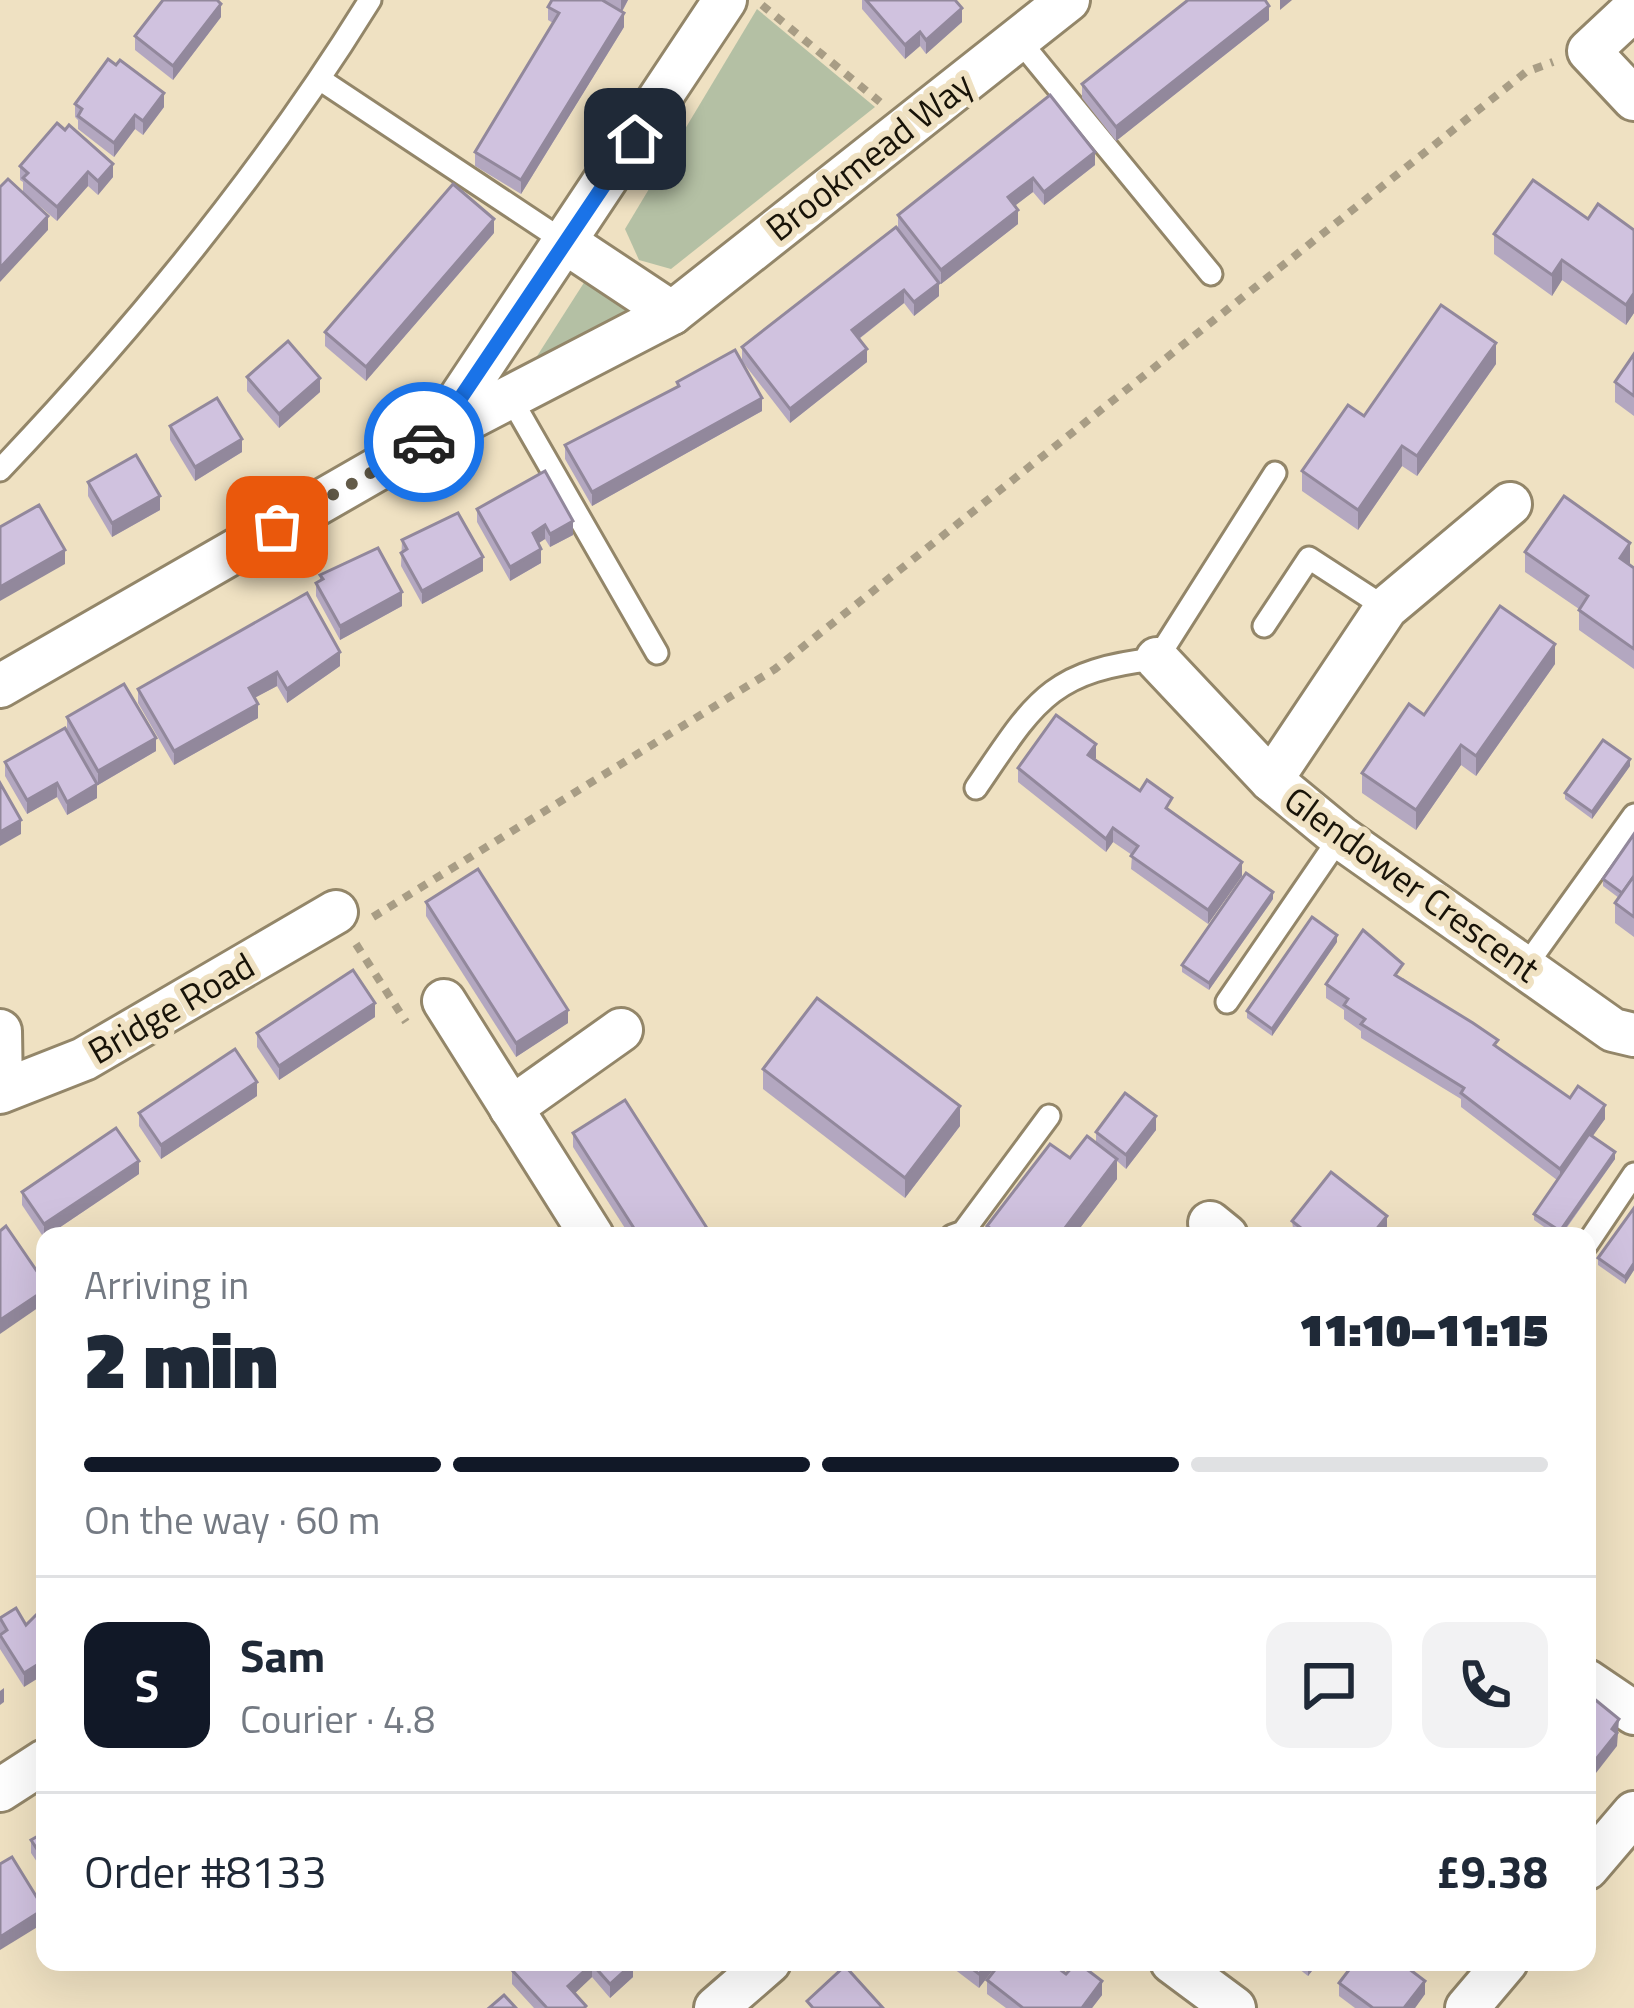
<!DOCTYPE html>
<meta charset="utf-8">
<style>
body{margin:0;font-family:"Titillium Web",sans-serif;background:#f2f2f3;color:#1f2937;height:100vh;display:flex;flex-direction:column;font-size:45px;white-space:nowrap}
*{box-sizing:border-box;margin:0}
p{font-size:39px;color:#747a83}
.icon{flex:none;width:66px;height:66px;fill:none;stroke:currentColor;stroke-width:2;stroke-linecap:round;stroke-linejoin:round}
.map{position:relative;flex:1;overflow:hidden}
.side{position:absolute;left:36px;top:1227px;width:1560px;height:744px;display:flex;flex-direction:column;background:#fff;border-radius:24px;box-shadow:0 12px 48px #0002}
.side>*{flex:none}
.pin{position:absolute;display:grid;place-items:center;width:102px;height:102px;color:#fff;margin:-51px;border-radius:24px;box-shadow:0 6px 18px #0006}
.courier{position:absolute;display:grid;place-items:center;width:120px;height:120px;margin:-60px;border:9px solid #1a73e8;border-radius:50%;background:#fff;color:#222;box-shadow:0 3px 15px #0007}
.headline em{font-style:normal;font-weight:800}
.headline div{display:flex;flex-direction:column-reverse}
.headline{display:flex;align-items:center;justify-content:space-between;height:204px;padding:0 48px}
h1{font-size:78px;font-weight:800;line-height:90px}
.bar{display:grid;grid-template-columns:repeat(4,1fr);gap:18px 12px;align-content:center;height:144px;padding:0 48px}
.bar i{height:15px;border-radius:9px;background:#e0e1e3}
.bar .selected{background:#111827}
.bar p{grid-column:span 4}
.line{display:flex;align-items:center;gap:30px;padding:0 48px;border-top:3px solid #e0e1e3}
.line div{flex:1}
.round{display:grid;place-items:center;flex:none;width:126px;height:126px;border-radius:24px;background:#f2f2f3}
.map>svg:first-child{display:block}
</style>
<div class="map">
<svg width="1634" height="2008" viewBox="0 0 1634 2008">
<rect width="100%" height="100%" fill="#efe1c2"/>
<g fill="#b4c0a4">
<polygon points="757,9 875,107 671,269 639,260 625,229"/>
<polygon points="594,267 632,307 532,364"/>
</g>
<g fill="none" stroke-linecap="round" stroke-linejoin="round">
<g stroke="#938669" stroke-width="27">
<g id="lane">
<polyline points="1018,39 1211,274"/>
<polyline points="321,80 568,244"/>
<polyline points="510,397 657,653"/>
<path d="M 0,470 C 137,326 265,170 370,0"/>
<polyline points="1264,626 1309,558 1386,608"/>
<path d="M 976,788 C 1034,703 1049,670 1157,659 L 1275,473"/>
<polyline points="1525,967 1634,815"/>
<polyline points="1227,1002 1340,837"/>
<polyline points="952,1236 963,1232 1049,1116"/>
<polyline points="1587,1244 1634,1174"/>
</g>
</g>
<g stroke="#938669" stroke-width="48">
<g id="street">
<polyline points="1634,9 1589,51 1634,99"/>
<polyline points="568,244 672,313"/>
<polyline points="439,430 725,0"/>
<polyline points="1157,659 1271,780 1340,837 1613,1030 1634,1035"/>
<polyline points="0,686 435,436 672,313 1068,0"/>
<polyline points="1271,780 1386,608 1510,504"/>
<polyline points="444,1001 592,1236"/>
<polyline points="0,1031 1,1091"/>
<polyline points="0,1092 84,1059 336,912"/>
<polyline points="511,1108 621,1030"/>
<polyline points="1210,1223 1226,1236"/>
<polyline points="1587,1681 1634,1713"/>
<polyline points="0,1790 45,1761"/>
<polyline points="1587,1868 1634,1813"/>
<polyline points="1172,1962 1234,2008"/>
<polyline points="716,2008 769,1962"/>
<polyline points="1467,2008 1506,1962"/>
</g>
</g>
<g stroke="#a89d85" stroke-width="8" stroke-dasharray="9 9" stroke-linecap="butt">
<polyline points="762,5 880,102"/>
<polyline points="373,917 775,669 1526,72 1553,62"/>
<polyline points="356,944 406,1022"/>
</g>
<use href="#lane" stroke="#fff" stroke-width="21"/>
<use href="#street" stroke="#fff" stroke-width="42"/>
</g>
<g fill="#b3a7c0">
<polygon points="552,0 628,0 622,12 624,27 521,194 475,166 475,152 553,23 548,20 548,7"/>
<polygon points="862,0 955,0 962,22 926,54 920,46 905,59 862,9"/>
<polygon points="221,17 173,80 135,50 135,36"/>
<polygon points="1269,20 1116,141 1082,98 1082,84"/>
<polygon points="116,65 164,107 143,135 135,129 114,157 78,129 78,120 75,117 75,104"/>
<polygon points="1050,95 1095,165 1044,205 1033,192 1014,206 1018,224 941,284 898,229 898,215"/>
<polygon points="113,164 113,177 98,195 88,186 57,221 23,192 23,182 20,180 20,166"/>
<polygon points="1588,219 1634,230 1634,313 1626,325 1562,280 1552,296 1494,254 1494,234"/>
<polygon points="896,227 939,296 914,316 904,303 859,339 867,362 790,423 742,361 742,347"/>
<polygon points="494,233 366,381 325,346 325,332"/>
<polygon points="1634,354 1634,416 1615,402 1615,382"/>
<polygon points="1496,364 1417,476 1402,466 1358,530 1302,491 1302,471 1364,416"/>
<polygon points="247,377 320,392 279,428 247,391"/>
<polygon points="677,382 762,411 592,506 565,459 565,445 677,388"/>
<polygon points="170,426 242,452 195,481 170,440"/>
<polygon points="545,471 573,535 550,547 545,539 538,543 541,563 510,581 477,522 477,509"/>
<polygon points="88,482 160,510 112,537 88,496"/>
<polygon points="402,540 483,571 422,604 401,566"/>
<polygon points="1525,552 1630,563 1629,565 1634,568 1634,669 1579,630 1579,609 1525,572"/>
<polygon points="320,575 402,606 340,640 316,596 316,583 320,581"/>
<polygon points="1555,664 1476,776 1461,765 1416,830 1362,793 1362,773"/>
<polygon points="340,666 287,703 277,686 254,698 258,718 174,765 138,703 138,689"/>
<polygon points="67,717 156,751 98,785 67,730"/>
<polygon points="1096,758 1095,760 1172,812 1242,876 1208,924 1131,869 1132,855 1113,842 1106,852 1018,782 1018,768"/>
<polygon points="5,762 97,798 67,815 57,797 27,814 5,776"/>
<polygon points="1630,766 1592,819 1565,799 1565,793"/>
<polygon points="1634,834 1634,937 1615,923 1615,903 1619,898 1603,886 1603,879"/>
<polygon points="1273,899 1209,990 1182,972 1182,965"/>
<polygon points="426,902 568,1023 516,1057 426,916"/>
<polygon points="1337,942 1272,1036 1247,1018 1247,1011"/>
<polygon points="1403,978 1498,1048 1570,1098 1605,1119 1592,1136 1615,1159 1561,1236 1557,1236 1534,1220 1534,1214 1557,1180 1461,1107 1461,1099 1361,1038 1361,1031 1344,1019 1344,1010 1326,998 1326,984"/>
<polygon points="375,1017 279,1080 257,1047 257,1033"/>
<polygon points="763,1069 960,1126 905,1198 763,1089"/>
<polygon points="257,1096 161,1159 139,1126 139,1113"/>
<polygon points="1156,1130 1126,1169 1117,1161 1117,1179 1074,1236 987,1236 987,1226 1070,1158 1096,1143 1096,1132"/>
<polygon points="573,1133 712,1236 630,1236 573,1147"/>
<polygon points="139,1174 44,1238 22,1205 22,1192"/>
<polygon points="1634,1208 1634,1270 1625,1284 1598,1265 1598,1258"/>
<polygon points="1292,1221 1387,1230 1382,1236 1294,1236"/>
<polygon points="0,1618 26,1625 24,1687 0,1649"/>
<polygon points="45,1832 45,1874 31,1853 31,1840"/>
<polygon points="632,1962 633,1977 610,1998 592,1977 574,1993 586,2008 534,2008 512,1984 512,1970"/>
<polygon points="945,1962 999,1962 979,1988"/>
<polygon points="1001,1962 1055,1962 1053,1964 1066,1974 1102,1995 1092,2008 1006,2008 987,1994 987,1980"/>
<polygon points="1290,1962 1319,1962 1308,1976"/>
<polygon points="1339,1983 1425,1994 1415,2008 1355,2008 1339,1996"/>
</g>
<g fill="#92889c">
<polygon points="621,0 628,0 621,13"/>
<polygon points="1280,0 1292,0 1280,10"/>
<polygon points="221,4 221,17 173,80 173,66"/>
<polygon points="1269,6 1269,20 1116,141 1116,127"/>
<polygon points="962,8 962,22 926,54 926,40"/>
<polygon points="624,13 624,27 521,194 521,180"/>
<polygon points="920,32 920,46 905,59 905,45"/>
<polygon points="164,93 164,107 143,135 143,121"/>
<polygon points="135,115 135,129 114,157 114,143"/>
<polygon points="1095,152 1095,165 1044,205 1044,192"/>
<polygon points="113,164 113,177 98,195 98,181"/>
<polygon points="88,172 88,186 57,221 57,207"/>
<polygon points="1033,178 1033,192 1008,211 1008,197"/>
<polygon points="1018,210 1018,224 941,284 941,270"/>
<polygon points="48,216 48,230 0,282 0,268"/>
<polygon points="494,219 494,233 366,381 366,367"/>
<polygon points="1562,260 1562,280 1552,296 1552,275"/>
<polygon points="939,283 939,296 914,316 914,302"/>
<polygon points="904,290 904,303 852,344 852,330"/>
<polygon points="1634,293 1634,313 1626,325 1626,305"/>
<polygon points="1496,343 1496,364 1417,476 1417,456"/>
<polygon points="867,349 867,362 790,423 790,409"/>
<polygon points="320,378 320,392 279,428 279,414"/>
<polygon points="762,398 762,411 592,506 592,492"/>
<polygon points="242,439 242,452 195,481 195,467"/>
<polygon points="1402,446 1402,466 1358,530 1358,510"/>
<polygon points="160,496 160,510 112,537 112,523"/>
<polygon points="573,521 573,535 550,547 550,534"/>
<polygon points="545,525 545,539 533,547 533,533"/>
<polygon points="1630,543 1630,563 1620,578 1620,558"/>
<polygon points="541,549 541,563 510,581 510,567"/>
<polygon points="65,550 65,564 0,601 0,587"/>
<polygon points="483,557 483,571 422,604 422,591"/>
<polygon points="402,592 402,606 340,640 340,626"/>
<polygon points="1555,644 1555,664 1476,776 1476,756"/>
<polygon points="340,652 340,666 287,703 287,689"/>
<polygon points="277,672 277,686 249,701 249,688"/>
<polygon points="258,704 258,718 174,765 174,751"/>
<polygon points="156,738 156,751 98,785 98,771"/>
<polygon points="1096,744 1096,758 1088,769 1088,755"/>
<polygon points="1461,745 1461,765 1416,830 1416,810"/>
<polygon points="1630,759 1630,766 1592,819 1592,812"/>
<polygon points="57,783 57,797 27,814 27,800"/>
<polygon points="97,784 97,798 67,815 67,802"/>
<polygon points="21,820 21,834 0,846 0,832"/>
<polygon points="1113,828 1113,842 1106,852 1106,839"/>
<polygon points="1242,862 1242,876 1208,924 1208,910"/>
<polygon points="1273,892 1273,899 1209,990 1209,983"/>
<polygon points="1337,935 1337,942 1272,1036 1272,1029"/>
<polygon points="375,1003 375,1017 279,1080 279,1066"/>
<polygon points="568,1010 568,1023 516,1057 516,1043"/>
<polygon points="257,1082 257,1096 161,1159 161,1145"/>
<polygon points="1605,1105 1605,1119 1560,1182 1560,1169"/>
<polygon points="960,1106 960,1126 905,1198 905,1178"/>
<polygon points="1156,1116 1156,1130 1126,1169 1126,1155"/>
<polygon points="1615,1152 1615,1159 1560,1236 1560,1231"/>
<polygon points="1117,1159 1117,1179 1074,1236 1059,1236"/>
<polygon points="139,1161 139,1174 44,1238 44,1224"/>
<polygon points="1387,1216 1387,1230 1382,1236 1371,1236"/>
<polygon points="1634,1263 1634,1270 1625,1284 1625,1277"/>
<polygon points="45,1290 45,1303 0,1334 0,1320"/>
<polygon points="45,1660 45,1674 24,1687 24,1673"/>
<polygon points="4,1688 4,1702 0,1705 0,1691"/>
<polygon points="1619,1719 1617,1746 1589,1782 1589,1768"/>
<polygon points="44,1909 44,1923 0,1950 0,1937"/>
<polygon points="989,1962 999,1962 979,1988 979,1974"/>
<polygon points="1308,1962 1319,1962 1308,1976"/>
<polygon points="633,1963 633,1977 610,1998 610,1984"/>
<polygon points="592,1964 592,1977 568,2000 568,1986"/>
<polygon points="1102,1981 1102,1995 1092,2008 1082,2008"/>
<polygon points="1425,1981 1425,1994 1415,2008 1404,2008"/>
</g>
<g fill="#d0c2df" stroke="#92889c" stroke-width="3">
<polygon points="163,0 217,0 221,4 173,66 135,36"/>
<polygon points="552,0 602,0 624,13 521,180 475,152 559,13 548,7"/>
<polygon points="866,0 955,0 962,8 926,40 920,32 905,45"/>
<polygon points="1188,0 1265,0 1269,6 1116,127 1082,84"/>
<polygon points="108,59 116,65 120,60 164,93 143,121 135,115 114,143 78,116 82,109 75,104"/>
<polygon points="1050,95 1095,152 1044,192 1033,178 1008,197 1018,210 941,270 898,215"/>
<polygon points="57,123 65,130 69,125 113,164 98,181 88,172 57,207 23,178 28,173 20,166"/>
<polygon points="8,179 48,216 0,268 0,187"/>
<polygon points="1533,180 1588,219 1598,204 1634,230 1634,293 1626,305 1562,260 1552,275 1494,234"/>
<polygon points="453,184 494,219 366,367 325,332"/>
<polygon points="896,227 939,283 914,302 904,290 852,330 867,349 790,409 742,347"/>
<polygon points="1441,305 1496,343 1417,456 1402,446 1358,510 1302,471 1348,405 1364,416"/>
<polygon points="288,341 320,378 279,414 247,377"/>
<polygon points="735,350 762,398 592,492 565,445 679,386 677,382"/>
<polygon points="1634,354 1634,396 1615,382"/>
<polygon points="217,398 242,439 195,467 170,426"/>
<polygon points="136,455 160,496 112,523 88,482"/>
<polygon points="545,471 573,521 550,534 545,525 533,533 541,549 510,567 477,509"/>
<polygon points="1564,496 1630,543 1620,558 1634,568 1634,649 1579,610 1588,596 1525,552"/>
<polygon points="39,505 65,550 0,587 0,527"/>
<polygon points="458,513 483,557 422,591 401,553 407,549 402,540"/>
<polygon points="378,548 402,592 340,626 316,583 323,579 320,575"/>
<polygon points="307,593 340,652 287,689 277,672 249,688 258,704 174,751 138,689"/>
<polygon points="1500,606 1555,644 1476,756 1461,745 1416,810 1362,773 1409,704 1424,715"/>
<polygon points="124,684 156,738 98,771 67,717"/>
<polygon points="1056,715 1096,744 1088,755 1140,791 1147,780 1172,798 1166,808 1242,862 1208,910 1131,856 1138,846 1113,828 1106,839 1018,768"/>
<polygon points="65,728 97,784 67,802 57,783 27,800 5,762"/>
<polygon points="1603,740 1630,759 1592,812 1565,793"/>
<polygon points="0,783 21,820 0,832"/>
<polygon points="1634,834 1634,876 1622,893 1603,879"/>
<polygon points="478,869 568,1010 516,1043 426,902"/>
<polygon points="1246,873 1273,892 1209,983 1182,965"/>
<polygon points="1634,876 1634,917 1615,903"/>
<polygon points="1312,917 1337,935 1272,1029 1247,1011"/>
<polygon points="1363,930 1403,964 1395,975 1473,1023 1498,1040 1494,1045 1570,1098 1578,1086 1605,1105 1560,1169 1461,1093 1464,1088 1361,1024 1365,1019 1344,1005 1348,999 1326,984"/>
<polygon points="353,970 375,1003 279,1066 257,1033"/>
<polygon points="817,998 960,1106 905,1178 763,1069"/>
<polygon points="235,1049 257,1082 161,1145 139,1113"/>
<polygon points="1125,1093 1156,1116 1126,1155 1096,1132"/>
<polygon points="625,1100 712,1236 639,1236 573,1133"/>
<polygon points="116,1128 139,1161 44,1224 22,1192"/>
<polygon points="1589,1134 1615,1152 1560,1231 1534,1214"/>
<polygon points="1087,1136 1117,1159 1059,1236 1000,1236 987,1226 1050,1144 1070,1158"/>
<polygon points="1331,1172 1387,1216 1371,1236 1311,1236 1292,1221"/>
<polygon points="1634,1208 1634,1263 1625,1277 1598,1258"/>
<polygon points="6,1226 45,1283 45,1290 0,1320 0,1231"/>
<polygon points="45,1606 45,1660 24,1673 0,1635 7,1630 0,1618 16,1608 26,1625"/>
<polygon points="1587,1693 1619,1719 1612,1729 1617,1733 1589,1768 1587,1767"/>
<polygon points="45,1832 45,1861 31,1840"/>
<polygon points="12,1857 44,1909 0,1937 0,1864"/>
<polygon points="520,1962 632,1962 633,1963 610,1984 592,1964 568,1986 586,2006 584,2008 547,2008 512,1970"/>
<polygon points="963,1962 989,1962 979,1974"/>
<polygon points="1001,1962 1050,1962 1066,1974 1077,1962 1102,1981 1082,2008 1023,2008 987,1980"/>
<polygon points="1355,1962 1400,1962 1425,1981 1404,2008 1373,2008 1339,1983"/>
<polygon points="845,1966 883,2008 813,2008 807,2001"/>
<polygon points="504,1995 516,2008 489,2008"/>
</g>
<g fill="none" stroke-linecap="round" stroke-linejoin="round">
<polyline stroke="#635b49" stroke-width="12" stroke-dasharray="0 21.6" points="277,527 424,442"/>
<polyline stroke="#1a73e8" stroke-width="15" points="424,442 435,436 635,139"/>
</g>
<g text-anchor="middle" stroke-width="12" stroke-linejoin="round" paint-order="stroke">
<g font-size="36" fill="#181308" stroke="#efe1c2">
<text transform="translate(869 156) rotate(-38)" y="13">Brookmead Way</text>
<text transform="translate(1412 884) rotate(36)" y="13">Glendower Crescent</text>
<text transform="translate(171 1008) rotate(-30)" y="13">Bridge Road</text>
</g>
</g>
</svg>
<div class="pin" style="left:277px;top:527px;background:#ea580c"><svg class="icon" aria-label="bag" viewBox="0 0 24 24"><path d="M5 8h14l-1 12H6zM9 8a3 3 0 0 1 6 0"/></svg></div>
<div class="pin" style="left:635px;top:139px;background:#1f2937"><svg class="icon" aria-label="home" viewBox="0 0 24 24"><path d="M3 11l9-7 9 7M6 9v11h12V9"/></svg></div>
<div class="courier" style="left:424px;top:442px"><svg class="icon" aria-label="car" viewBox="0 0 24 24"><path d="M5 17H2v-5l4-1 3-4h7l3 4 3 1v5h-3M9 17h6M6 11h13"/><circle cx="7" cy="17" r="2"/><circle cx="17" cy="17" r="2"/></svg></div>
<section class="side">
<div class="headline"><div><h1>2 min</h1><p>Arriving in</p></div><em>11:10–11:15</em></div>
<div class="bar"><i class="selected"></i><i class="selected"></i><i class="selected"></i><i></i><p>On the way · 60 m</p></div>
<div class="line" style="height:216px"><b class="round" style="background:#111827;color:#fff">S</b><div><b>Sam</b><p>Courier · 4.8</p></div><a class="round"><svg class="icon" aria-label="chat" viewBox="0 0 24 24"><path d="M4 5h16v11H9l-5 4z"/></svg></a><a class="round"><svg class="icon" aria-label="phone" viewBox="0 0 24 24"><path d="M5 4h4l2 5-3 2q2 4 5 5l2-3 5 2v4C11 20 4 13 5 4z"/></svg></a></div>
<div class="line" style="height:156px"><div>Order #8133</div><b>£9.38</b></div>
</section>
</div>
